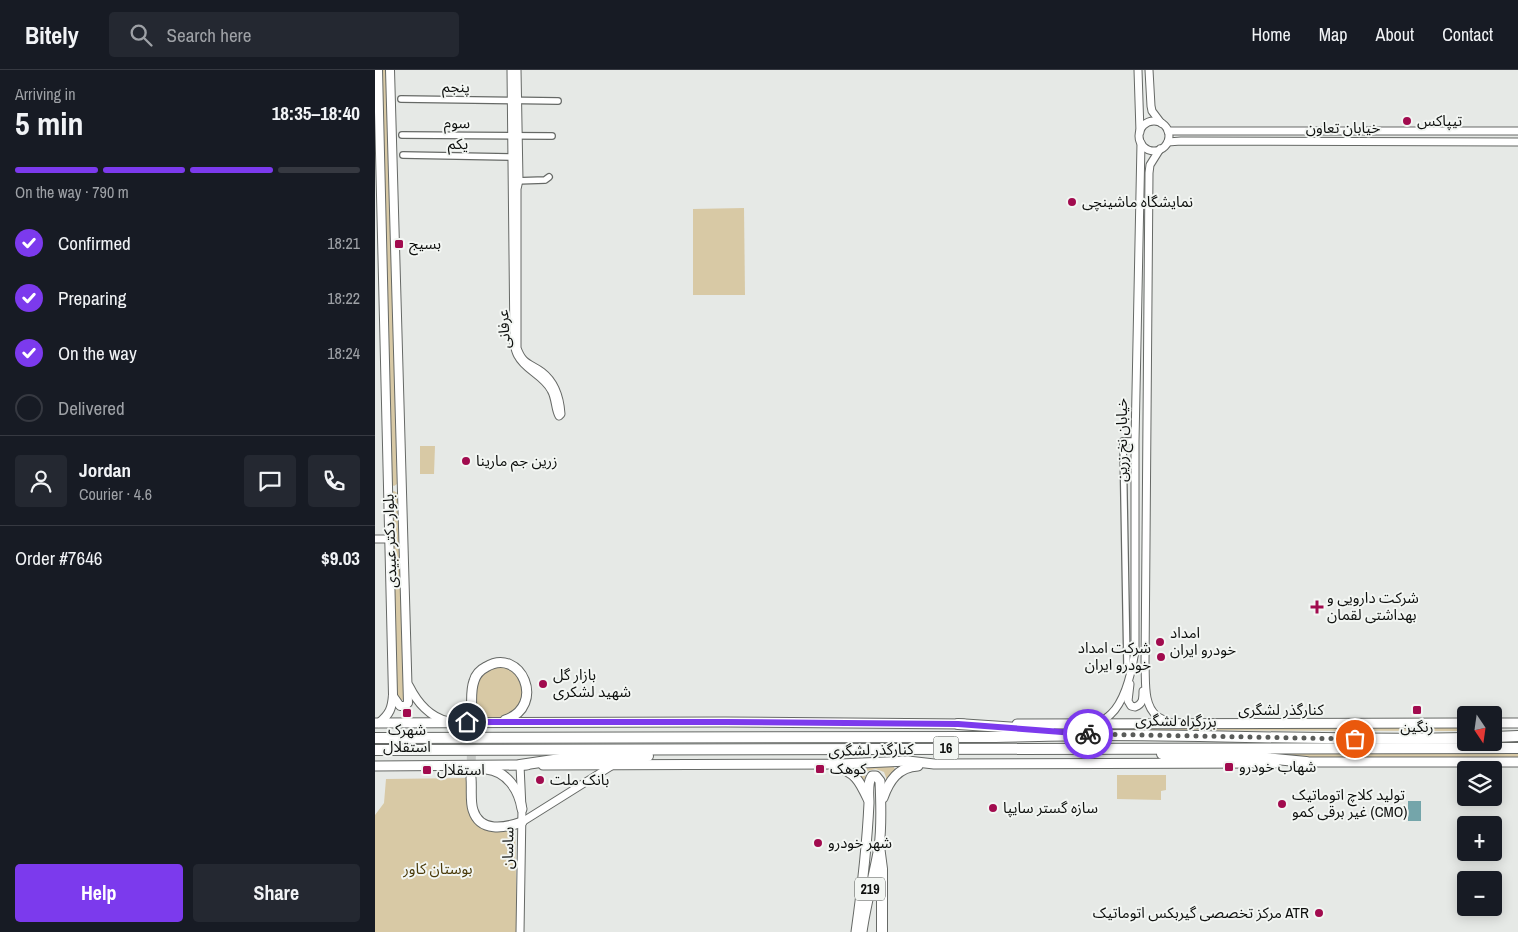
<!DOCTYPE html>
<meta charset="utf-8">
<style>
body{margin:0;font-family:"Archivo Narrow","Noto Sans Arabic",sans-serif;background:#242831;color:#f1f3f6;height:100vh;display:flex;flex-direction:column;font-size:19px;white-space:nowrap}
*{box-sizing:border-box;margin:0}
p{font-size:16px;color:#9ea1a6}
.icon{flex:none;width:28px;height:28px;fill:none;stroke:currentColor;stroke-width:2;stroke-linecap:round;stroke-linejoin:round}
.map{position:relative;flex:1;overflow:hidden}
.panel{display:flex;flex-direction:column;background:#171b24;width:375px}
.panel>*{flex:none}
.needle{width:32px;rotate:167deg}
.fabs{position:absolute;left:1082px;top:636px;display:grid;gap:10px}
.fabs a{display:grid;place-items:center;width:45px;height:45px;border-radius:5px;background:#171b24;box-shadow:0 2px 12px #0003;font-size:25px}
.pin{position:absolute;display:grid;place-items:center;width:42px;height:42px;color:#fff;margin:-21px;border:2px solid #fff;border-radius:50%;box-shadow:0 1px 5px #0007}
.courier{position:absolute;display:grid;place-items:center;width:50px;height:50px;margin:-25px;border:4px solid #7c3aed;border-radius:50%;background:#fff;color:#222;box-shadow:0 1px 6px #0007}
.overview em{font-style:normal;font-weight:700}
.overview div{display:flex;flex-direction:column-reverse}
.overview{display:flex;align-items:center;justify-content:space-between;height:85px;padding:0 15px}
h1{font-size:32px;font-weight:700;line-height:38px}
.bar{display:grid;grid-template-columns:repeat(4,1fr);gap:8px 5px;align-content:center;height:60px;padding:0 15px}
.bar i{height:6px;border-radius:4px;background:#363941}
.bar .active{background:#7c3aed}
.bar p{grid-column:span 4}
.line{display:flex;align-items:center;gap:12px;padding:0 15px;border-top:1px solid #363941}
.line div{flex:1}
.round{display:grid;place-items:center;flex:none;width:52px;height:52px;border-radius:5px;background:#242831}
ol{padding:0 15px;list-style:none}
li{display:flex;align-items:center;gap:15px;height:55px}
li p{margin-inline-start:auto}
li .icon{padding:5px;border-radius:50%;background:#7c3aed;color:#fff;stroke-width:4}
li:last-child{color:#9ea1a6}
li i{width:28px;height:28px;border:2px solid #363941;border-radius:50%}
.cta{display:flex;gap:10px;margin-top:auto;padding:10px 15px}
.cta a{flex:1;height:58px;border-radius:5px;background:#7c3aed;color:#fff;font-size:20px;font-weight:700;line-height:58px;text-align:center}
.cta a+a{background:#242831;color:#f1f3f6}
header{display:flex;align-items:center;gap:30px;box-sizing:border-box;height:70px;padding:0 25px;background:#171b24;border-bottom:1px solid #363941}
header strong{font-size:24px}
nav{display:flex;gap:28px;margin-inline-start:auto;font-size:18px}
.search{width:350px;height:45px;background:#242831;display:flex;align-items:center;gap:12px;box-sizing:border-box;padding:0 18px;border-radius:5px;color:#9ea1a6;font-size:19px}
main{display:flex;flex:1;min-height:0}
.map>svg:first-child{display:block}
</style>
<header>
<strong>Bitely</strong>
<div class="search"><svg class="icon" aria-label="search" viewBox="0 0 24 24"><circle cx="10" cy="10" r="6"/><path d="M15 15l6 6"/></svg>Search here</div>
<nav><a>Home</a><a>Map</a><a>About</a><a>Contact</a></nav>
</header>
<main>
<section class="panel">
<div class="overview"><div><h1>5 min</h1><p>Arriving in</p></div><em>18:35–18:40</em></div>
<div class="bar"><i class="active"></i><i class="active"></i><i class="active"></i><i></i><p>On the way · 790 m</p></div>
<ol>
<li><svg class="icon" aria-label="check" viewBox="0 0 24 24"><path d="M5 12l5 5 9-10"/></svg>Confirmed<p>18:21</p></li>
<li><svg class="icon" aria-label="check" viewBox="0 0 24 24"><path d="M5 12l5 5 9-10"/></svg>Preparing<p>18:22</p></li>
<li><svg class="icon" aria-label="check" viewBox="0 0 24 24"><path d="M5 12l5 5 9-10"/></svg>On the way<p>18:24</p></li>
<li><i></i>Delivered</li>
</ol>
<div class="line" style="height:90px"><a class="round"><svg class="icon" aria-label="person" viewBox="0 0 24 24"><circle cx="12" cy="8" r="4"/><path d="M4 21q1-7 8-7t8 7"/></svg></a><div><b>Jordan</b><p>Courier · 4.6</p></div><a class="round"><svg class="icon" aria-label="chat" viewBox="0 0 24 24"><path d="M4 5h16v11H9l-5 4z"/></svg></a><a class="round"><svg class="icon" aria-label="phone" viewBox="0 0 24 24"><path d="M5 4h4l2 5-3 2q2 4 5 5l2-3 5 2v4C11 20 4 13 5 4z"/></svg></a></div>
<div class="line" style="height:65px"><div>Order #7646</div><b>$9.03</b></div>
<div class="cta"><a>Help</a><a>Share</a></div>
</section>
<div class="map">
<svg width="1143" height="862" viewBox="0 0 1143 862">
<rect width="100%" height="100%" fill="#e6e9e6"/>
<g fill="#d8c9a5">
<polygon points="5,0 13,0 22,414 19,416 16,414"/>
<polygon points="369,138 370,225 318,225 318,139"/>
<polygon points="45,376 60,376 59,404 45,404"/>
<polygon points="19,421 24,424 30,627 29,629 25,631 22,629 17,422"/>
<polygon points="118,596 135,597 151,616 144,637 129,647 124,648 99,648 101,609"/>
<polygon points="1091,654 1091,661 699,660 673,657"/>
<polygon points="1143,683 1143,690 921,689 902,684"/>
<polygon points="518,696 520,699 512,710 509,702 501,699 492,701 489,711 479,697"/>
<polygon points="742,705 791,705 791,720 786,721 786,730 742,729"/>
<polygon points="91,708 96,739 104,753 140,757 142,862 0,862 0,745 9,733 11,709"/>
</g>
<rect fill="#74a5aa" x="1033" y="731" width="13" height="20"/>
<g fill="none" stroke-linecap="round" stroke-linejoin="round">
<polyline stroke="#c5c8c5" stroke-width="9" stroke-dasharray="9 4.5" stroke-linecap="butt" points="96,708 97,646"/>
<g stroke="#666966" stroke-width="8">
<g id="minor">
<polyline points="26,29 183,31"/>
<polyline points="27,65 177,66"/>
<polyline points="28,85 141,87"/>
<polyline points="140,111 170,110 174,107"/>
<polyline points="758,596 752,596 748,371 760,371"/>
</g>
</g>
<g stroke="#666966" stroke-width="9">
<g id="tertiary">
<path d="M 136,0 L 139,275 C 140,278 141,283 143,286 C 150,300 168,305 176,320 C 181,328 180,340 184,346 L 186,344 C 185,329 180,312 167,302 C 155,293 148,295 142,278 L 142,119 L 144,110 L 142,0"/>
<polyline points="763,0 765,62"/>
<polyline points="774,0 776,36 777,41 786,53"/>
<circle cx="779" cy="66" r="15"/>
<polyline points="793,61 1143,61"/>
<polyline points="793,72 806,71 1143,72"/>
<path d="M 785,79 L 775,95 L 774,103 L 770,596 C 771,611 768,635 782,646 C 786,649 792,651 796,653"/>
<polyline points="0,469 14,469"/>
<path d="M 755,614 L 753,631 L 756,636 L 760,637 C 768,634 768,629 768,621"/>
<path d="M 722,654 C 727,651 732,648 736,644 C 751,630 757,600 760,581 L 760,371 L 766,73"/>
<polyline points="147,752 238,695"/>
<polyline points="145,862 147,739 145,695"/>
</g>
</g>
<g stroke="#666966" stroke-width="10">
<g id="secondary">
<path d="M 3,0 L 18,625 C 17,638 15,644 4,653"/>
<polyline points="15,0 33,633 30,636 25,636 18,626"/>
<path d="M 34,616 C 42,632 55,647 72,651"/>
</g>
</g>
<g stroke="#666966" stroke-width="11">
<g id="primary">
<path d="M 97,646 C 97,634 95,622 99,611 C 101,604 105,600 111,597 C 146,576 172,636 130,650"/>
<polyline points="0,653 350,652 589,654"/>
<polyline points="1119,653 1143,653"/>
<polyline points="642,654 1091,653"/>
<polyline points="925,692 1143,692"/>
<polyline points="168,695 465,694 533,691 559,694 900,693"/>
<polyline points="0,696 152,695"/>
<path d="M 460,697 C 480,701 485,712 493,729"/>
<path d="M 111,699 C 132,701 144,720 147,739"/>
<path d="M 96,708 C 97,718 95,731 98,740 C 105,763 130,758 147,752"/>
<path d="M 508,728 C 514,711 523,697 543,696"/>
<path d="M 481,862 C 487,819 492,776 494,733 C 494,725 492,713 497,706 L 501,706 L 505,711 C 506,733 507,756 504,777 C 499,806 491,833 487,862"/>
</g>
</g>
<g stroke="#666966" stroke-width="12">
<g id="trunk">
<polyline points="583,654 674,660"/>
<polyline points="1119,667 1143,666"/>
<path d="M 0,668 C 201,667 402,667 603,667 C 643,667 684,665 724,665 C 846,665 969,671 1091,668"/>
<polyline points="0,680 1143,678"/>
<polyline points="787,684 802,686 881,687 931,692"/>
<polyline points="145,695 199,687 273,686"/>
</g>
</g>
<g stroke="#666966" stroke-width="12">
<polyline id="motorway" points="504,776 507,799 507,862"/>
</g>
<use href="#minor" stroke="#fff" stroke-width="5.5"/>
<use href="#tertiary" stroke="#fff" stroke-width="7"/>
<use href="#secondary" stroke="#fff" stroke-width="8"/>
<use href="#primary" stroke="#fff" stroke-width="9"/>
<use href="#trunk" stroke="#fff" stroke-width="10"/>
<use href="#motorway" stroke="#fff" stroke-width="10"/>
</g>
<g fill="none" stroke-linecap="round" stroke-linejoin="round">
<polyline stroke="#595b59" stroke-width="5" stroke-dasharray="0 9" points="713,664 980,669"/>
<polyline stroke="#7c3aed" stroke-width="6" points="92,652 350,652 583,654 713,664"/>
</g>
<g fill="#a10b4e" stroke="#f3f6f3" stroke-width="2">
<circle cx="1032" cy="51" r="5"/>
<circle cx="697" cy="132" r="5"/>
<rect x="19" y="169" width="10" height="10" rx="2.5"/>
<circle cx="91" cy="391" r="5"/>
<path d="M939.5 529.5h5v5h5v5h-5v5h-5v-5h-5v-5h5z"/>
<circle cx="785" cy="572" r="5"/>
<circle cx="786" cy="587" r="5"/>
<circle cx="168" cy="614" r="5"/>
<rect x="1037" y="635" width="10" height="10" rx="2.5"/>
<rect x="27" y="638" width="10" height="10" rx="2.5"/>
<rect x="849" y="692" width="10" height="10" rx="2.5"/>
<rect x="440" y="694" width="10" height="10" rx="2.5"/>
<rect x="47" y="695" width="10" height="10" rx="2.5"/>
<circle cx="165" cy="710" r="5"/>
<circle cx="907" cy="734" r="5"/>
<circle cx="618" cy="738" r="5"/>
<circle cx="443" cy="773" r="5"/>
<circle cx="944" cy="843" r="5"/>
</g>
<g text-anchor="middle" stroke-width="4" stroke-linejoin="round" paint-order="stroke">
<g fill="#f3f6f3" stroke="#525452" stroke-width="1">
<rect x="558.5" y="666.5" width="25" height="23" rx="4"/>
<rect x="480" y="807.5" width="30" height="23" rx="4"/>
</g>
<g font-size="14" font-weight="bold" fill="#0d0f0d">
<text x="571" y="683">16</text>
<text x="495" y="824">219</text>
</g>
<g font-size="15" fill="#0d0f0d" stroke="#f3f6f3">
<text transform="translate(81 17) rotate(1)" y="5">پنجم</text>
<text transform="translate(82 53) rotate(1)" y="5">سوم</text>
<text x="968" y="63">خیابان تعاون</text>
<text transform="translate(83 74) rotate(1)" y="5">یکم</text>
<text transform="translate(129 259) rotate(-93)" y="5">عرفانی</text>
<text transform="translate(747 370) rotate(-90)" y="5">خیابان نخ زرین</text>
<text transform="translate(15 471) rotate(-92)" y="5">بلوار دکتر عبیدی</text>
<text x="906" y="645">کنارگذر لشگری</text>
<text transform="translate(801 651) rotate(1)" y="5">بزرگراه لشگری</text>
<text transform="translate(496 680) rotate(-1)" y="5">کنارگذر لشگری</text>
<text transform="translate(133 778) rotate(-89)" y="5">ساسان</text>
</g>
<g font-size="15" fill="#0d0f0d" stroke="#f3f6f3" text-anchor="start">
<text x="1042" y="56">تیپاکس</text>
<text x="707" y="137">نمایشگاه ماشینچی</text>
<text x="34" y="179">بسیج</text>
<text x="101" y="396">زرین جم مارینا</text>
<text x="952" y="533">شرکت دارویی و<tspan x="952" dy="17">بهداشتی لقمان</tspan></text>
<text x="795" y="568">امداد<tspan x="795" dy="17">خودرو ایران</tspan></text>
<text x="776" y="583" text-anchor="end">شرکت امداد<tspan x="776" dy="17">خودرو ایران</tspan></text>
<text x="178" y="610">بازار گل<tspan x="178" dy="17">شهید لشکری</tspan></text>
<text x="1042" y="662" text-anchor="middle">رنگین</text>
<text x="32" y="665" text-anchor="middle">شهرک<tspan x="32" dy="17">استقلال</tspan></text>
<text x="864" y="702">شهاب خودرو</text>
<text x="455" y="704">کوهک</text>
<text x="62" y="705">استقلال</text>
<text x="175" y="715">بانک ملت</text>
<text x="917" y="730">تولید کلاچ اتوماتیک<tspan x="917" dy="17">غیر برقی کمو (CMO)</tspan></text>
<text x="628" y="743">سازه گستر سایپا</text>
<text x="453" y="778">شهر خودرو</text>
<text x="934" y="848" text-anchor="end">مرکز تخصصی گیربکس اتوماتیک ATR</text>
</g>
<g font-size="15" fill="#493908" stroke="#f3f6f3">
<text x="63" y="804">بوستان کاور</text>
</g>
</g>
</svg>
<div class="fabs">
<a><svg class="needle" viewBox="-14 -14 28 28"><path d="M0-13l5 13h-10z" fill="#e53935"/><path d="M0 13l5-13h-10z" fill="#9ea1a6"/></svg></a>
<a><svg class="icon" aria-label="layers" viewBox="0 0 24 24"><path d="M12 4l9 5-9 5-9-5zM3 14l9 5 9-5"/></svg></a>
<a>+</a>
<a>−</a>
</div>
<div class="pin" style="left:980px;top:669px;background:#ea580c"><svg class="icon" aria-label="bag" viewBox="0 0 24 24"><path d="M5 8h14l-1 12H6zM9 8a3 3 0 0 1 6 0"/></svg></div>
<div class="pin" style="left:92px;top:652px;background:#1f2937"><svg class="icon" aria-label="home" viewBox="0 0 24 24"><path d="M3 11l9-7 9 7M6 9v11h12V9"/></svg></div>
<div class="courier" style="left:713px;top:664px"><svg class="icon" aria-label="bike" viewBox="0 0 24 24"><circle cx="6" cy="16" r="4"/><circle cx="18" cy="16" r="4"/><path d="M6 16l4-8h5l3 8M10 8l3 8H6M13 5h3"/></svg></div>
</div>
</main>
